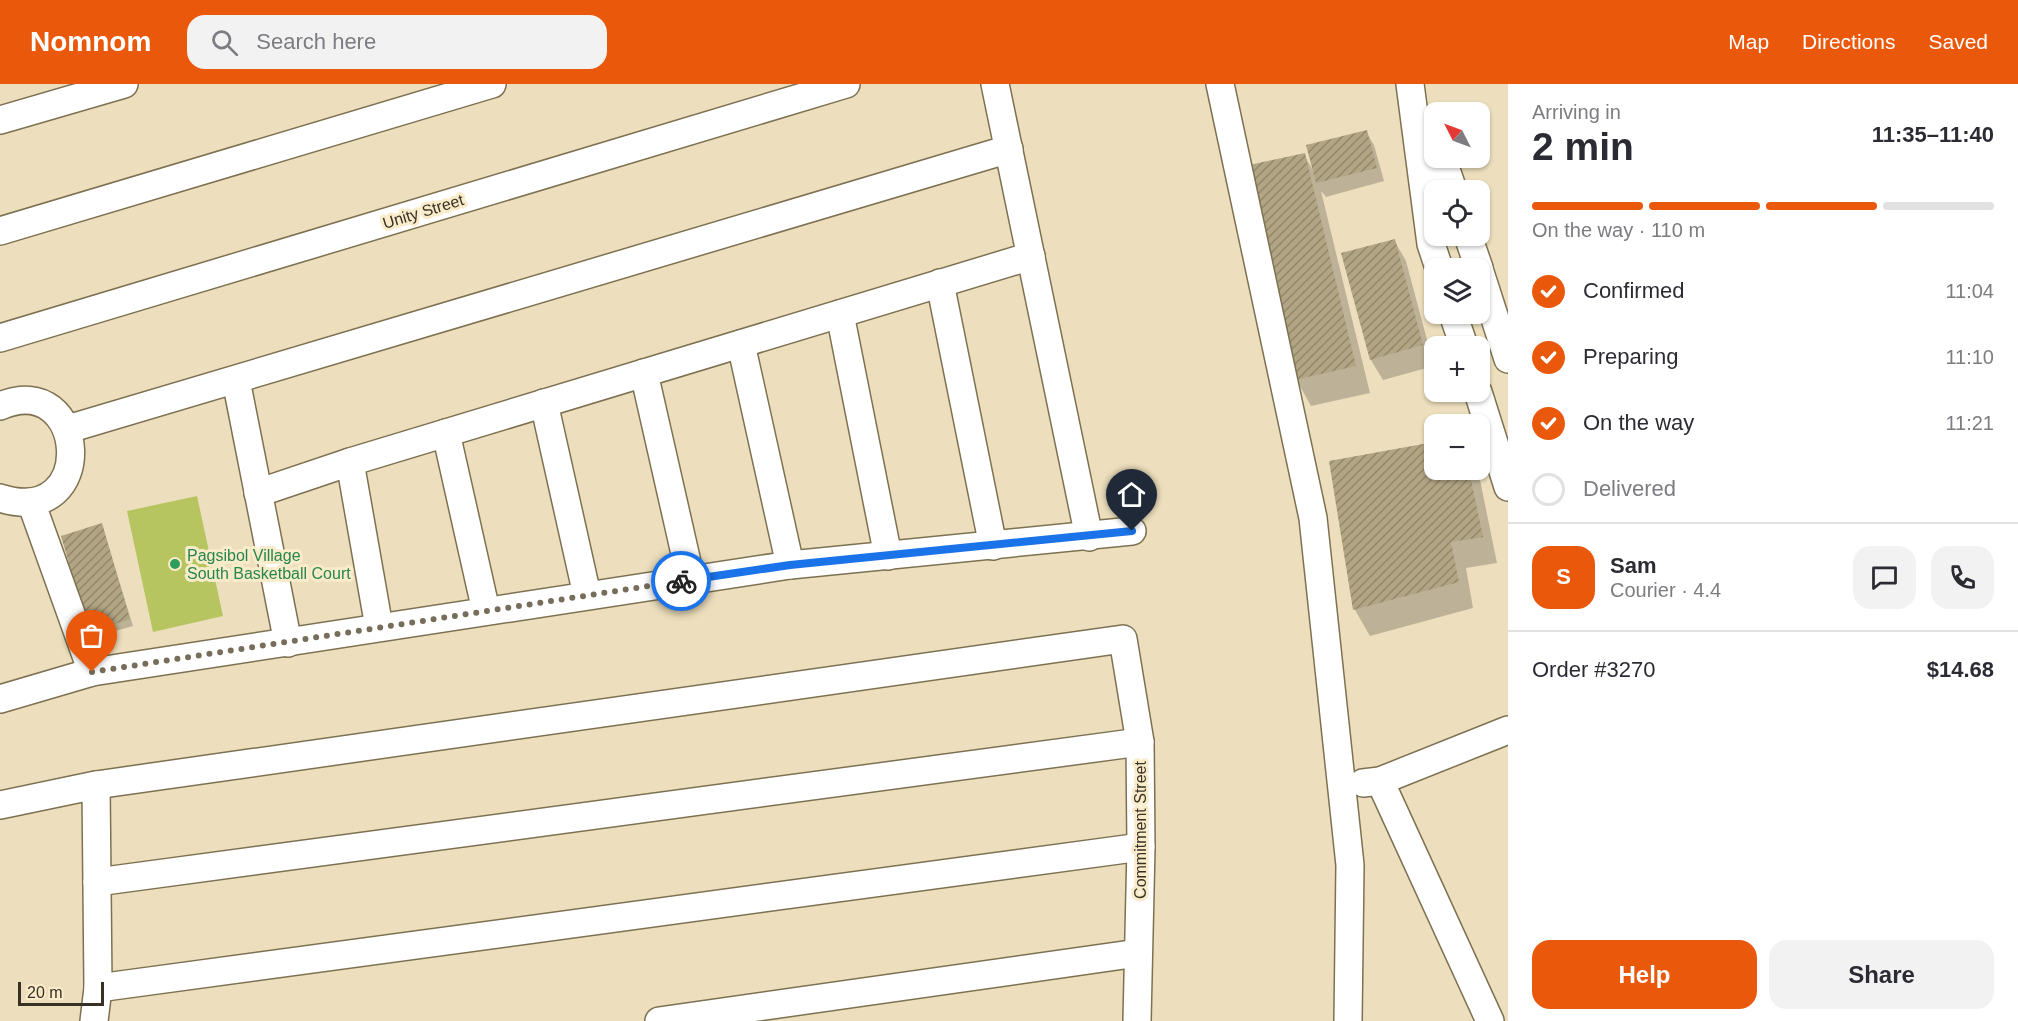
<!DOCTYPE html>
<meta charset="utf-8">
<style>
body{margin:0;font-family:Helvetica,sans-serif;background:#f2f2f3;color:#2b2b33;height:100vh;display:flex;flex-direction:column;font-size:22px;white-space:nowrap}
*{box-sizing:border-box;margin:0}
p{font-size:20px;color:#7c7c81}
.icon{flex:none;width:33px;height:33px;fill:none;stroke:currentColor;stroke-width:2;stroke-linecap:round;stroke-linejoin:round}
.map{position:relative;flex:1;overflow:hidden}
.drawer{display:flex;flex-direction:column;background:#fff;width:510px}
.drawer>*{flex:none}
.needle{width:39px;rotate:312deg}
.controls{position:absolute;left:1424px;top:18px;display:grid;gap:12px}
.controls a{display:grid;place-items:center;width:66px;height:66px;border-radius:12px;background:#fff;box-shadow:0 2px 4px #0004;font-size:30px}
.scale{position:absolute;left:18px;bottom:15px;width:86px;box-sizing:border-box;padding-left:6px;border:3px solid #363124;border-top:0;font-size:16px;line-height:21px;white-space:nowrap;color:#363124;-webkit-text-stroke:4px #faecca;paint-order:stroke}
.pin{position:absolute;display:grid;place-items:center;width:51px;height:51px;color:#fff;margin:-62px -26px;border-radius:50% 50% 50% 0;rotate:-45deg;box-shadow:0 0 6px #0007}
.pin .icon{rotate:45deg}
.courier{position:absolute;display:grid;place-items:center;width:60px;height:60px;margin:-30px;border:4px solid #1a73e8;border-radius:50%;background:#fff;color:#222;box-shadow:0 2px 8px #0007}
.summary em{font-style:normal;font-weight:700}
.summary div{display:flex;flex-direction:column-reverse}
.summary{display:flex;align-items:center;justify-content:space-between;height:102px;padding:0 24px}
h1{font-size:39px;font-weight:700;line-height:45px}
.bar{display:grid;grid-template-columns:repeat(4,1fr);gap:9px 6px;align-content:center;height:72px;padding:0 24px}
.bar i{height:8px;border-radius:4px;background:#e1e1e2}
.bar .selected{background:#ea580c}
.bar p{grid-column:span 4}
.line{display:flex;align-items:center;gap:15px;padding:0 24px;border-top:2px solid #e1e1e2}
.line div{flex:1}
.round{display:grid;place-items:center;flex:none;width:63px;height:63px;border-radius:18px;background:#f2f2f3}
ol{padding:0 24px;list-style:none}
li{display:flex;align-items:center;gap:18px;height:66px}
li p{margin-inline-start:auto}
li .icon{padding:6px;border-radius:50%;background:#ea580c;color:#fff;stroke-width:4}
li:last-child{color:#7c7c81}
li i{width:33px;height:33px;border:3px solid #e1e1e2;border-radius:50%}
.button{display:flex;gap:12px;margin-top:auto;padding:12px 24px}
.button a{flex:1;height:69px;border-radius:18px;background:#ea580c;color:#fff;font-size:24px;font-weight:700;line-height:69px;text-align:center}
.button a+a{background:#f2f2f3;color:#2b2b33}
header{display:flex;align-items:center;gap:36px;box-sizing:border-box;height:84px;padding:0 30px;background:#ea580c;color:#fff}
header strong{font-size:28px}
nav{display:flex;gap:33px;margin-inline-start:auto;font-size:21px}
.search{width:420px;height:54px;background:#f2f2f3;display:flex;align-items:center;gap:15px;box-sizing:border-box;padding:0 21px;border-radius:18px;color:#7c7c81;font-size:22px}
main{display:flex;flex:1;min-height:0}
.map>svg:first-child{display:block}
</style>
<header>
<strong>Nomnom</strong>
<div class="search"><svg class="icon" aria-label="search" viewBox="0 0 24 24"><circle cx="10" cy="10" r="6"/><path d="M15 15l6 6"/></svg>Search here</div>
<nav><a>Map</a><a>Directions</a><a>Saved</a></nav>
</header>
<main>
<div class="map">
<svg width="1508" height="937" viewBox="0 0 1508 937">
<defs>
<pattern id="building-hatch" width="6" height="6" patternUnits="userSpaceOnUse" patternTransform="scale(1.5)"><rect width="6" height="6" fill="#b2a584"/><path d="M-1 1l2-2M0 6l6-6M5 7l2-2" fill="none" stroke="#92876c"/></pattern>
</defs>
<rect width="100%" height="100%" fill="#eddfbd"/>
<polygon fill="#b6c55f" points="197,412 223,532 153,548 127,427"/>
<g fill="#0003">
<polygon points="1366,48 1374,61 1384,97 1326,113 1321,107 1370,309 1311,322 1296,295 1304,71 1314,88"/>
<polygon points="1394,156 1406,177 1434,282 1383,296 1371,276 1343,170"/>
<polygon points="1434,360 1434,386 1478,386 1497,479 1466,484 1473,524 1370,552 1355,526 1331,378"/>
<polygon points="102,441 133,542 94,553 90,547"/>
</g>
<g fill="url(#building-hatch)">
<polygon points="1367,46 1377,84 1316,99 1306,61"/>
<polygon points="1305,69 1356,282 1295,296 1249,81"/>
<polygon points="1395,155 1423,261 1370,276 1341,169"/>
<polygon points="1434,358 1434,386 1469,386 1483,453 1451,458 1459,498 1353,526 1329,377"/>
<polygon points="102,439 130,535 89,548 61,452"/>
</g>
<g fill="none" stroke-linecap="round" stroke-linejoin="round">
<g stroke="#7d7152" stroke-width="30">
<g id="minor">
<polyline points="995,0 1089,453"/>
<polyline points="1220,0 1313,434 1350,781 1348,937"/>
<polyline points="1410,0 1431,160 1439,184"/>
<polyline points="0,36 124,0"/>
<polyline points="1442,74 1453,106"/>
<polyline points="0,147 492,0"/>
<polyline points="1468,152 1479,184"/>
<polyline points="1479,185 1508,275"/>
<polyline points="940,199 993,462"/>
<polyline points="840,230 888,472"/>
<polyline points="1453,230 1464,262"/>
<polyline points="0,254 846,0"/>
<polyline points="741,260 790,481"/>
<polyline points="644,289 691,496"/>
<polyline points="236,296 288,559"/>
<polyline points="1478,308 1508,403"/>
<polyline points="544,319 587,511"/>
<path d="M 0,322 C 88,284 100,446 0,414"/>
<polyline points="68,345 1009,65"/>
<polyline points="446,349 486,527"/>
<polyline points="350,378 379,543"/>
<polyline points="258,409 350,378 1031,172"/>
<polyline points="31,418 92,588"/>
<polyline points="0,615 92,588 790,481 1132,447"/>
<polyline points="1380,697 1490,937"/>
<polyline points="1363,699 1380,697 1508,646"/>
<polyline points="96,701 1123,555 1140,658 1141,763 1137,937"/>
<polyline points="0,721 96,701 98,904 94,937"/>
<polyline points="97,798 1140,658"/>
<polyline points="98,904 1141,763"/>
<polyline points="659,937 1138,869"/>
</g>
</g>
<use href="#minor" stroke="#fff" stroke-width="27"/>
</g>
<g fill="none" stroke-linecap="round" stroke-linejoin="round">
<polyline stroke="#766e5a" stroke-width="6" stroke-dasharray="0 10.8" points="92,588 681,497"/>
<polyline stroke="#1a73e8" stroke-width="8" points="681,497 790,481 1132,447"/>
</g>
<circle fill="#2e9e5b" stroke="#faecca" stroke-width="2" cx="175" cy="480" r="6"/>
<g text-anchor="middle" stroke-width="6" stroke-linejoin="round" paint-order="stroke">
<g font-size="16" fill="#363124" stroke="#faecca">
<text transform="translate(423 127) rotate(-17)" y="6">Unity Street</text>
<text transform="translate(1140 746) rotate(-90)" y="6">Commitment Street</text>
</g>
<g font-size="16" fill="#27864d" stroke="#faecca" text-anchor="start">
<text x="187" y="477">Pagsibol Village<tspan x="187" dy="18">South Basketball Court</tspan></text>
</g>
</g>
</svg>
<div class="controls">
<a><svg class="needle" viewBox="-14 -14 28 28"><path d="M0-13l5 13h-10z" fill="#e53935"/><path d="M0 13l5-13h-10z" fill="#7c7c81"/></svg></a>
<a><svg class="icon" aria-label="locate" viewBox="0 0 24 24"><circle cx="12" cy="12" r="6"/><path d="M12 2v4M12 18v4M2 12h4M18 12h4"/></svg></a>
<a><svg class="icon" aria-label="layers" viewBox="0 0 24 24"><path d="M12 4l9 5-9 5-9-5zM3 14l9 5 9-5"/></svg></a>
<a>+</a>
<a>−</a>
</div>
<div class="scale">20 m</div>
<div class="pin" style="left:92px;top:588px;background:#ea580c"><svg class="icon" aria-label="bag" viewBox="0 0 24 24"><path d="M5 8h14l-1 12H6zM9 8a3 3 0 0 1 6 0"/></svg></div>
<div class="pin" style="left:1132px;top:447px;background:#1f2937"><svg class="icon" aria-label="home" viewBox="0 0 24 24"><path d="M3 11l9-7 9 7M6 9v11h12V9"/></svg></div>
<div class="courier" style="left:681px;top:497px"><svg class="icon" aria-label="bike" viewBox="0 0 24 24"><circle cx="6" cy="16" r="4"/><circle cx="18" cy="16" r="4"/><path d="M6 16l4-8h5l3 8M10 8l3 8H6M13 5h3"/></svg></div>
</div>
<section class="drawer">
<div class="summary"><div><h1>2 min</h1><p>Arriving in</p></div><em>11:35–11:40</em></div>
<div class="bar"><i class="selected"></i><i class="selected"></i><i class="selected"></i><i></i><p>On the way · 110 m</p></div>
<ol>
<li><svg class="icon" aria-label="check" viewBox="0 0 24 24"><path d="M5 12l5 5 9-10"/></svg>Confirmed<p>11:04</p></li>
<li><svg class="icon" aria-label="check" viewBox="0 0 24 24"><path d="M5 12l5 5 9-10"/></svg>Preparing<p>11:10</p></li>
<li><svg class="icon" aria-label="check" viewBox="0 0 24 24"><path d="M5 12l5 5 9-10"/></svg>On the way<p>11:21</p></li>
<li><i></i>Delivered</li>
</ol>
<div class="line" style="height:108px"><b class="round" style="background:#ea580c;color:#fff">S</b><div><b>Sam</b><p>Courier · 4.4</p></div><a class="round"><svg class="icon" aria-label="chat" viewBox="0 0 24 24"><path d="M4 5h16v11H9l-5 4z"/></svg></a><a class="round"><svg class="icon" aria-label="phone" viewBox="0 0 24 24"><path d="M5 4h4l2 5-3 2q2 4 5 5l2-3 5 2v4C11 20 4 13 5 4z"/></svg></a></div>
<div class="line" style="height:78px"><div>Order #3270</div><b>$14.68</b></div>
<div class="button"><a>Help</a><a>Share</a></div>
</section>
</main>
